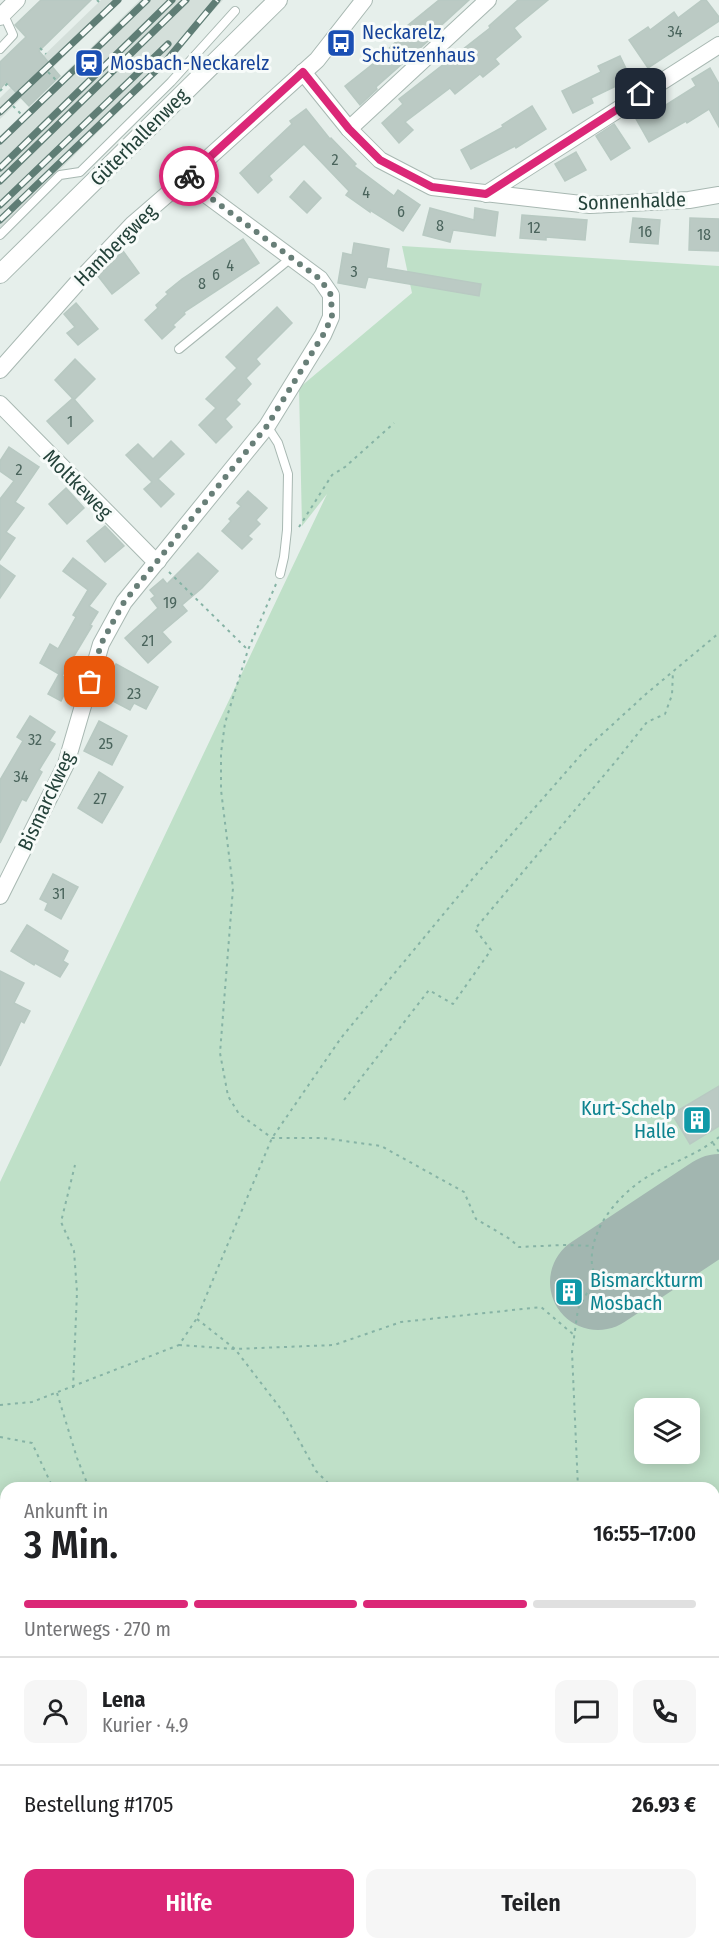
<!DOCTYPE html>
<html lang="de">
<meta charset="utf-8">
<style>
body{margin:0;font-family:"Fira Sans Condensed",sans-serif;background:#f6f6f6;color:#202124;height:100vh;display:flex;flex-direction:column;font-size:22px;white-space:nowrap}
*{box-sizing:border-box;margin:0}
p{font-size:20px;color:#757577}
.icon{flex:none;width:33px;height:33px;fill:none;stroke:currentColor;stroke-width:2;stroke-linecap:round;stroke-linejoin:round}
.map{position:relative;flex:1;overflow:hidden}
.panel{position:absolute;left:0px;top:1482px;width:720px;height:468px;display:flex;flex-direction:column;background:#fff;border-radius:18px 18px 0 0;box-shadow:0 3px 15px #0003}
.panel>*{flex:none}
.fabs{position:absolute;left:634px;top:1398px;display:grid;gap:12px}
.fabs a{display:grid;place-items:center;width:66px;height:66px;border-radius:12px;background:#fff;box-shadow:0 3px 15px #0003;font-size:30px}
.pin{position:absolute;display:grid;place-items:center;width:51px;height:51px;color:#fff;margin:-26px;border-radius:12px;box-shadow:0 3px 9px #0006}
.courier{position:absolute;display:grid;place-items:center;width:60px;height:60px;margin:-30px;border:4px solid #db2777;border-radius:50%;background:#fff;color:#222;box-shadow:0 2px 8px #0007}
.headline em{font-style:normal;font-weight:600}
.headline div{display:flex;flex-direction:column-reverse}
.headline{display:flex;align-items:center;justify-content:space-between;height:102px;padding:0 24px}
h1{font-size:39px;font-weight:600;line-height:45px}
.bar{display:grid;grid-template-columns:repeat(4,1fr);gap:9px 6px;align-content:center;height:72px;padding:0 24px}
.bar i{height:8px;border-radius:4px;background:#e0e0e0}
.bar .current{background:#db2777}
.bar p{grid-column:span 4}
.line{display:flex;align-items:center;gap:15px;padding:0 24px;border-top:2px solid #e0e0e0}
.line div{flex:1}
.round{display:grid;place-items:center;flex:none;width:63px;height:63px;border-radius:12px;background:#f6f6f6}
.primary-button{display:flex;gap:12px;margin-top:auto;padding:12px 24px}
.primary-button a{flex:1;height:69px;border-radius:12px;background:#db2777;color:#fff;font-size:24px;font-weight:600;line-height:69px;text-align:center}
.primary-button a+a{background:#f6f6f6;color:#202124}
.map>svg:first-child{display:block}
</style>
<div class="map">
<svg width="719" height="1950" viewBox="0 0 719 1950">
<rect width="100%" height="100%" fill="#e6efeb"/>
<g fill="#d4dfda">
<polygon points="101,0 122,0 0,119 0,98"/>
<polygon points="140,0 223,0 120,110 0,229 0,136"/>
</g>
<g fill="#bfe0c8" fill-rule="evenodd">
<path d="M 402,246 L 719,266 L 719,1498 L 714,1500 L 714,1488 L 6,1488 L 6,1844 L 0,1840 L 0,1182 L 327,494 L 302,526 L 299,388 L 412,293 ZM 645,1408 L 690,1408 L 690,1454 L 645,1454 Z"/>
<polygon points="719,1652 719,1950 215,1950 203,1944 714,1944 714,1654"/>
</g>
<g fill="none" stroke-linecap="round" stroke-linejoin="round">
<polyline stroke="#a2b6b0" stroke-width="96" points="598,1282 719,1202"/>
</g>
<g fill="#bbcac4" stroke="#b8c9c2" stroke-width="1.5">
<polygon points="41,0 91,0 39,51 60,76 29,106 6,82 0,89 0,62 26,37 15,25"/>
<polygon points="439,0 469,0 434,32 436,34 376,87 377,89 360,105 345,86 374,63 405,33 402,30"/>
<polygon points="518,0 548,0 514,28 521,37 495,59 499,64 483,77 480,74 455,94 450,88 405,122 413,130 399,143 382,123 403,104 399,99 490,28 489,26"/>
<polygon points="702,0 706,0 719,17 719,21 648,68 629,40 648,27 650,30 674,12 678,18"/>
<polygon points="620,56 631,79 591,98 593,103 573,113 562,91 601,72 598,66"/>
<polygon points="710,68 719,84 719,127 709,109 687,123 686,121 649,142 635,117 655,105 658,110 696,86 692,79"/>
<polygon points="532,106 546,129 516,148 515,146 471,169 461,150 503,127 502,125"/>
<polygon points="306,109 330,139 331,138 356,164 354,166 394,196 398,190 420,205 403,231 370,210 370,212 346,195 349,191 304,144 269,176 272,180 258,193 240,173 292,124 290,121"/>
<polygon points="614,124 630,148 611,160 596,136"/>
<polygon points="576,152 586,170 565,181 555,164"/>
<polygon points="304,181 321,198 307,213 290,197"/>
<polygon points="430,208 474,220 475,208 498,212 495,236 453,230 450,242 423,235"/>
<polygon points="522,215 587,220 585,240 546,237 546,240 520,238"/>
<polygon points="633,218 660,220 658,244 630,242"/>
<polygon points="690,218 719,219 719,251 689,250"/>
<polygon points="243,239 259,263 184,312 185,314 173,325 175,327 162,339 145,320 158,308 156,305 168,294 166,292 182,279"/>
<polygon points="354,243 389,249 386,268 481,284 479,296 368,277 365,288 338,283 343,253 352,255"/>
<polygon points="123,251 139,273 112,294 98,276"/>
<polygon points="76,303 98,329 78,345 67,333 75,327 64,314"/>
<polygon points="277,307 292,323 256,359 260,364 246,378 251,384 236,400 240,404 225,419 232,427 216,443 199,425 216,408 206,399 237,368 226,357"/>
<polygon points="75,359 95,379 74,400 55,380"/>
<polygon points="73,398 93,421 68,444 47,421"/>
<polygon points="171,441 184,454 158,479 174,494 161,507 144,489 152,482 126,455 138,444 153,459"/>
<polygon points="9,447 39,467 15,502 24,508 6,532 15,538 0,560 0,499 14,481 0,471 0,461"/>
<polygon points="66,488 84,508 67,524 49,504"/>
<polygon points="248,491 267,508 256,520 260,524 248,536 252,539 242,549 222,531 231,521 229,519 241,506 237,503"/>
<polygon points="105,526 124,546 105,562 87,541"/>
<polygon points="198,553 218,571 202,588 182,605 187,611 162,632 171,642 148,663 125,638 158,608 151,599 155,596 150,590 163,579 167,584"/>
<polygon points="73,558 106,584 89,606 98,612 90,625 92,626 62,676 71,680 61,701 48,694 59,674 40,663 50,644 58,649 76,617 73,615 88,590 63,571"/>
<polygon points="0,565 15,576 0,598"/>
<polygon points="116,664 158,687 146,709 134,703 130,710 109,699 116,686 107,681"/>
<polygon points="30,716 55,732 49,741 55,744 39,770 42,772 26,801 22,799 0,843 0,780 23,741 17,737"/>
<polygon points="99,721 127,736 112,765 84,751"/>
<polygon points="99,772 123,787 102,823 78,808"/>
<polygon points="53,874 78,887 61,919 45,910 48,903 40,899"/>
<polygon points="27,925 68,951 63,961 68,964 60,977 35,963 34,965 11,951"/>
<polygon points="0,971 24,983 14,1003 30,1011 24,1023 21,1021 0,1066"/>
<polygon points="719,1086 719,1126 690,1144 672,1114"/>
</g>
<g fill="none" stroke-linecap="round" stroke-linejoin="round">
<g stroke="#a8b8b2" stroke-width="10">
<g id="service">
<polyline points="0,49 13,35 3,13"/>
<polyline points="0,235 60,175 80,172 171,82 235,11"/>
<polyline points="179,349 291,258"/>
<polyline points="267,426 278,443 288,474 287,530 284,557 280,574"/>
</g>
</g>
<g stroke="#a8b8b2" stroke-width="18">
<g id="minor">
<polyline points="0,17 17,0"/>
<polyline points="303,72 349,129 380,160 432,187 590,205 689,200 719,195"/>
<polyline points="349,129 488,0"/>
<polyline points="486,194 719,45"/>
<polyline points="0,370 78,282 133,224 185,179 317,60 364,0"/>
<polyline points="0,404 151,557 158,561"/>
<polyline points="0,896 66,764 101,644 124,602 267,426 323,335 331,317 331,295 320,279 185,179"/>
</g>
</g>
<g stroke="#a8b8b2" stroke-width="20">
<polyline id="tertiary" points="0,274 278,0"/>
</g>
<g stroke="#86b3a5" stroke-width="2" stroke-dasharray="3 4.5" stroke-linecap="butt">
<polyline points="97,0 99,2"/>
<polyline points="40,48 46,54"/>
<polyline points="48,72 57,81"/>
<polyline points="0,91 8,83"/>
<polyline points="13,106 22,115"/>
<polyline points="299,527 332,475 345,467 394,423"/>
<polyline points="169,572 248,650"/>
<polyline points="276,584 248,650 225,723 221,753 221,790 233,888 220,1053 228,1096 239,1114 272,1138 323,1138 381,1146 464,1192 476,1219 510,1239 519,1247 563,1245 593,1246"/>
<polyline points="344,1100 429,990 453,1004 491,950 475,929 616,761 647,722 665,714 672,695 673,671"/>
<polyline points="713,1143 719,1152"/>
<polyline points="197,1319 235,1349 334,1345 401,1322 541,1307 574,1335"/>
<polyline points="179,1345 235,1349 284,1413 316,1471 333,1488"/>
<polyline points="73,1388 77,1292 74,1251 61,1222 75,1165"/>
<polyline points="57,1393 77,1458 89,1488"/>
<polyline points="0,1405 32,1402 179,1345 197,1318 272,1138 341,1038 475,876 587,748 646,694 719,633"/>
<polyline points="0,1437 32,1443 53,1488"/>
<path d="M 578,1488 L 572,1352 L 578,1309 L 587,1293 L 598,1282 C 596,1277 593,1271 592,1265 C 589,1232 613,1202 638,1183 C 663,1165 695,1157 719,1137"/>
<polyline points="0,1726 6,1730"/>
<polyline points="408,1944 446,1950"/>
<polyline points="695,1944 704,1950"/>
</g>
<use href="#service" stroke="#fff" stroke-width="8"/>
<use href="#minor" stroke="#fff" stroke-width="16"/>
<use href="#tertiary" stroke="#fff" stroke-width="18"/>
<g stroke="#5f7d75" stroke-width="7">
<g id="rail">
<polyline points="0,112 118,0"/>
<polyline points="0,141 147,0"/>
<polyline points="0,168 172,0"/>
<polyline points="0,181 186,0"/>
<polyline points="0,205 168,44"/>
<polyline points="0,220 166,61 217,0"/>
</g>
</g>
<use href="#rail" stroke="#f7fbf9" stroke-width="4.5" stroke-dasharray="14" stroke-linecap="butt"/>
</g>
<g fill="none" stroke-linecap="round" stroke-linejoin="round">
<polyline stroke="#687f78" stroke-width="6" stroke-dasharray="0 10.8" points="90,682 101,644 124,602 267,426 323,335 332,317 331,295 320,279 185,179 189,176"/>
<polyline stroke="#db2777" stroke-width="8" points="189,176 303,72 349,129 380,160 432,187 486,194 641,94"/>
</g>
<defs>
<g id="bus-square" transform="scale(1.5)"><rect x="-9" y="-9" width="18" height="18" rx="4" fill="#1a4fb4" stroke="#f7fbf9"/><path d="M-5-6H5V4H4V6H2V4H-2V6H-4V4H-5ZM-3.5-4V0h7V-4ZM-3.5 1.2v1.5H-2V1.2ZM2 1.2v1.5H3.5V1.2Z" fill="#fff"/></g>
<g id="station-square" transform="scale(1.5)"><rect x="-9" y="-9" width="18" height="18" rx="4" fill="#1a4fb4" stroke="#f7fbf9"/><path d="M-3-6H3Q5-6 5-4V2Q5 4 3 4L4.5 6H3L1.5 4h-3L-3 6H-4.5L-3 4Q-5 4-5 2V-4Q-5-6-3-6ZM-3.5-4v3h7v-3ZM-3.5 1v1.5H-2V1ZM2 1v1.5H3.5V1Z" fill="#fff"/></g>
<g id="building-square" transform="scale(1.5)"><rect x="-9" y="-9" width="18" height="18" rx="4" fill="#0f9aa8" stroke="#f7fbf9"/><path d="M-4-6H4V6H1V3H-1V6H-4ZM-2.5-4.3h1.7v1.8h-1.7ZM.8-4.3h1.7v1.8H.8ZM-2.5-1h1.7V.8h-1.7ZM.8-1h1.7V.8H.8Z" fill="#fff"/></g>
</defs>
<g fill-rule="evenodd">
<use href="#bus-square" x="341" y="43"/>
<use href="#station-square" x="89" y="63"/>
<use href="#building-square" x="697" y="1120"/>
<use href="#building-square" x="569" y="1292"/>
</g>
<g text-anchor="middle" stroke-width="6" stroke-linejoin="round" paint-order="stroke">
<g font-size="16" fill="#4a645c">
<text x="675" y="37">34</text>
<text x="335" y="165">2</text>
<text x="366" y="198">4</text>
<text x="401" y="217">6</text>
<text x="440" y="231">8</text>
<text x="534" y="233">12</text>
<text x="645" y="237">16</text>
<text x="704" y="240">18</text>
<text x="230" y="271">4</text>
<text x="354" y="277">3</text>
<text x="216" y="280">6</text>
<text x="202" y="289">8</text>
<text x="70" y="427">1</text>
<text x="19" y="475">2</text>
<text x="170" y="608">19</text>
<text x="148" y="646">21</text>
<text x="134" y="699">23</text>
<text x="35" y="745">32</text>
<text x="106" y="749">25</text>
<text x="21" y="782">34</text>
<text x="100" y="804">27</text>
<text x="59" y="899">31</text>
</g>
<g font-size="20" fill="#164399" stroke="#f7fbf9" text-anchor="start">
<text x="362" y="39">Neckarelz,<tspan x="362" dy="23">Schützenhaus</tspan></text>
<text x="110" y="70">Mosbach-Neckarelz</text>
</g>
<g font-size="20" fill="#24423a" stroke="#f7fbf9">
<text transform="translate(139 137) rotate(-45)" y="7">Güterhallenweg</text>
<text transform="translate(632 201) rotate(-2)" y="7">Sonnenhalde</text>
<text transform="translate(115 245) rotate(-45)" y="7">Hambergweg</text>
<text transform="translate(78 484) rotate(45)" y="7">Moltkeweg</text>
<text transform="translate(46 801) rotate(-65)" y="7">Bismarckweg</text>
</g>
<g font-size="20" fill="#0d838f" stroke="#f7fbf9" text-anchor="end">
<text x="676" y="1115">Kurt-Schelp<tspan x="676" dy="23">Halle</tspan></text>
<text x="590" y="1287" text-anchor="start">Bismarckturm<tspan x="590" dy="23">Mosbach</tspan></text>
</g>
</g>
</svg>
<div class="fabs">
<a><svg class="icon" aria-label="layers" viewBox="0 0 24 24"><path d="M12 4l9 5-9 5-9-5zM3 14l9 5 9-5"/></svg></a>
</div>
<div class="pin" style="left:90px;top:682px;background:#ea580c"><svg class="icon" aria-label="bag" viewBox="0 0 24 24"><path d="M5 8h14l-1 12H6zM9 8a3 3 0 0 1 6 0"/></svg></div>
<div class="pin" style="left:641px;top:94px;background:#1f2937"><svg class="icon" aria-label="home" viewBox="0 0 24 24"><path d="M3 11l9-7 9 7M6 9v11h12V9"/></svg></div>
<div class="courier" style="left:189px;top:176px"><svg class="icon" aria-label="bike" viewBox="0 0 24 24"><circle cx="6" cy="16" r="4"/><circle cx="18" cy="16" r="4"/><path d="M6 16l4-8h5l3 8M10 8l3 8H6M13 5h3"/></svg></div>
<section class="panel">
<div class="headline"><div><h1>3 Min.</h1><p>Ankunft in</p></div><em>16:55–17:00</em></div>
<div class="bar"><i class="current"></i><i class="current"></i><i class="current"></i><i></i><p>Unterwegs · 270 m</p></div>
<div class="line" style="height:108px"><a class="round"><svg class="icon" aria-label="person" viewBox="0 0 24 24"><circle cx="12" cy="8" r="4"/><path d="M4 21q1-7 8-7t8 7"/></svg></a><div><b>Lena</b><p>Kurier · 4.9</p></div><a class="round"><svg class="icon" aria-label="chat" viewBox="0 0 24 24"><path d="M4 5h16v11H9l-5 4z"/></svg></a><a class="round"><svg class="icon" aria-label="phone" viewBox="0 0 24 24"><path d="M5 4h4l2 5-3 2q2 4 5 5l2-3 5 2v4C11 20 4 13 5 4z"/></svg></a></div>
<div class="line" style="height:78px"><div>Bestellung #1705</div><b>26.93 €</b></div>
<div class="primary-button"><a>Hilfe</a><a>Teilen</a></div>
</section>
</div>
